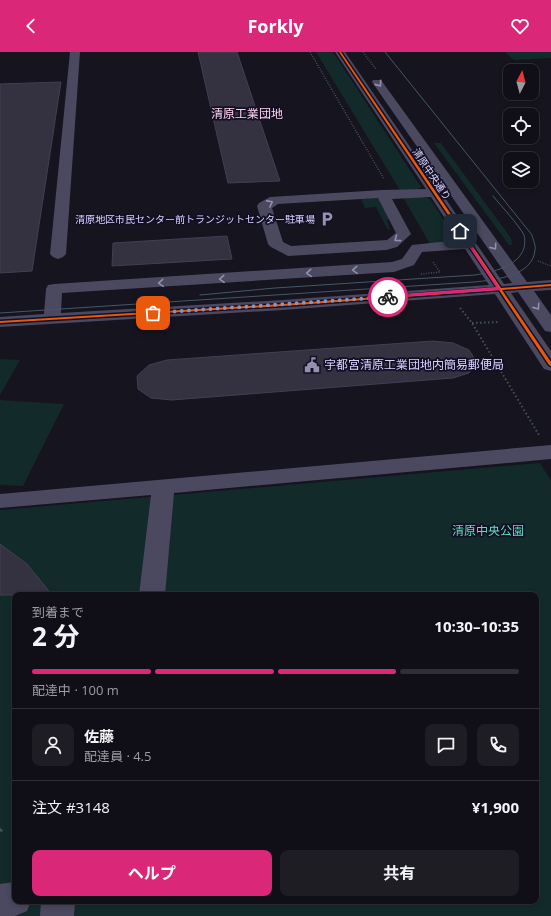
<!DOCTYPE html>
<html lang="ja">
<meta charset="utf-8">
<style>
body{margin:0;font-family:"Open Sans","Noto Sans JP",sans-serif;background:#1e1d24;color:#f1f3f6;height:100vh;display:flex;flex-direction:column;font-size:15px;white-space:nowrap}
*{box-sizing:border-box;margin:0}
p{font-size:13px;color:#9c9ca1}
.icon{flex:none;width:22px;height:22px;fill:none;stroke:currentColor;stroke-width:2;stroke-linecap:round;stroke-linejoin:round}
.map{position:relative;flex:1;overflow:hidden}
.side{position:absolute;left:12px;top:540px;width:527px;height:312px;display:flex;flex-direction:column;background:#100f17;border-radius:8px;box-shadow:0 2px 6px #0003,0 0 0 1px #302f36}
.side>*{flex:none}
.needle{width:26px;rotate:6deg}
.fabs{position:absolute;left:503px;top:12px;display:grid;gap:8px}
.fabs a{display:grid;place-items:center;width:36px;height:36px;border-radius:8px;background:#100f17;box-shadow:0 2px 6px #0003,0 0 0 1px #302f36;font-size:20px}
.pin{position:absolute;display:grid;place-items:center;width:34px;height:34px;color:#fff;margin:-17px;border-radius:8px;box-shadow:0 2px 6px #0006}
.courier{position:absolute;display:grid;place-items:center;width:40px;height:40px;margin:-20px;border:3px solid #db2777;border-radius:50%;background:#fff;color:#222;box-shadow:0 1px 5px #0007}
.summary em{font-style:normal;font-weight:700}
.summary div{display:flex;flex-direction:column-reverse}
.summary{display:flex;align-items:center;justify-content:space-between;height:68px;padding:0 20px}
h1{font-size:26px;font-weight:700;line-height:30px}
.bar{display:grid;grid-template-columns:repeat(4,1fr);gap:6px 4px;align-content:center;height:48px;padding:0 20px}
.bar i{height:5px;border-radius:3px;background:#302f36}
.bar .active{background:#db2777}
.bar p{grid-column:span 4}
.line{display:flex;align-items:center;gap:10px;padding:0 20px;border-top:1px solid #302f36}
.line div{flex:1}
.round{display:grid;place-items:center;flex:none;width:42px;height:42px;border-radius:8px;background:#1e1d24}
.primary-button{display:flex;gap:8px;margin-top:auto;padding:8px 20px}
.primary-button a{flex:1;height:46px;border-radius:8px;background:#db2777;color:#fff;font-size:16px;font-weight:700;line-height:46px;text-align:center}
.primary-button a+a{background:#1e1d24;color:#f1f3f6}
header{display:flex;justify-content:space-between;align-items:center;height:52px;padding:0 20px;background:#db2777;color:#fff;font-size:18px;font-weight:700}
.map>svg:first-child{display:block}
</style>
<header><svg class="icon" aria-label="back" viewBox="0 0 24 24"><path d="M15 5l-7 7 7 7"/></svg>Forkly<svg class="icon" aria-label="heart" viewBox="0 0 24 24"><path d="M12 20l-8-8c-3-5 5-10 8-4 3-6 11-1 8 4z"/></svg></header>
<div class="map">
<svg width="551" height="864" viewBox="0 0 551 864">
<rect width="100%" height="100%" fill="#16141f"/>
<g fill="#132a2b" fill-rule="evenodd">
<polygon points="316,0 333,0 421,135 415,139 401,140"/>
<polygon points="505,0 551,0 551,6 514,8"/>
<polygon points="434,91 441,91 511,186 512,193 509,193"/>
<polygon points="380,144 391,164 387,169 390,177 388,178 376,155 365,156 360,145"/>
<polygon points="418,144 430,147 458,190 430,192 403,145"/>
<polygon points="0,307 20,308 0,343"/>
<polygon points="0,348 64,352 23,434 0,433"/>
<path d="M 540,411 L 551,429 L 551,864 L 0,864 L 0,458 ZM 15,543 L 536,543 L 536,849 L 15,849 Z"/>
</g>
<g fill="#343241" stroke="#433e53">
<polygon points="198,0 237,0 280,129 228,131"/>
<polygon points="61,30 32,219 0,221 0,32"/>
<polygon points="227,184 232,207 112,214 113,191"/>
<polygon points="433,289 453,291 469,298 476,309 469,321 453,326 172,348 151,346 138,337 137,324 149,313 167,308"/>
<polygon points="0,492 27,512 52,543 0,543"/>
</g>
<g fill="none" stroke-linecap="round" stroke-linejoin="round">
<g stroke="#44505e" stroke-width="1.5" stroke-dasharray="1 1.5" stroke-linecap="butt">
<polyline points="310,0 384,127"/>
<polyline points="363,0 376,17"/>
<polyline points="538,209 551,214"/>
<polyline points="421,222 440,220 433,210"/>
</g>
<g stroke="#44505e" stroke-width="2" stroke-dasharray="1.5 2.5" stroke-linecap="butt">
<polyline points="460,256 472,271 539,383"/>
<polyline points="472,271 500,270"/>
</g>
<polyline stroke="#44505e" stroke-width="3.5" stroke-dasharray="2.5 4" stroke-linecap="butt" points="0,779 2,777"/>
<g fill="#4a4960" fill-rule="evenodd">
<polygon points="70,0 80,0 66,202 63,205 58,207 53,205 50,202"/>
<path d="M 335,0 L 345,0 L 504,232 L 512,231 L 372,30 L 373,28 L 381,28 L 527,230 L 551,228 L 551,238 L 534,239 L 551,263 L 551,280 L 545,279 L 518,240 L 511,241 L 551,299 L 551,319 L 544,317 L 495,242 L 283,258 L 0,275 L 0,265 L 44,262 L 46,237 L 48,233 L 54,232 L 392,210 L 402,207 L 412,193 L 459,188 L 431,145 L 392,147 L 411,182 L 397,195 L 386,198 L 288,204 L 271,195 L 268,192 L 257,154 L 259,151 L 270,145 L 382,138 L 426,137 ZM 378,146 L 396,181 L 387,188 L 291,194 L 283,190 L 272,156 L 278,152 ZM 465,197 L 489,233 L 283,248 L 61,261 L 62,241 L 394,220 L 414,213 L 422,200 Z"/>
<polygon points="551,393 551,407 174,441 165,543 139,543 151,443 0,456 0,442"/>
<polygon points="15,830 15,849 31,849 27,859 15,864 0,864 0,832"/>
<polygon points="41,849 75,849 74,864 40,864"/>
</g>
<g stroke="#435869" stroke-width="1">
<path d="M 200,243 L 275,236 L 475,223 C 492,220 518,215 524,196 C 525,192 525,186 524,183 C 519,173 501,154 493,144"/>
<path d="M 0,261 L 474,230 C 495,228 533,224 535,198 C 536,193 533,188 532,183 L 385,0"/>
</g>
<g stroke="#130f24" stroke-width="3">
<polygon id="cycleway" points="339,0 341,0 501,236 551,232 551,234 502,238 551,310 551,314 549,313 499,238 283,254 0,271 0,269 283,252 497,236"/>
</g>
<use href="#cycleway" fill="#e8590c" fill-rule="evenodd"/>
</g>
<defs><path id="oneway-chevron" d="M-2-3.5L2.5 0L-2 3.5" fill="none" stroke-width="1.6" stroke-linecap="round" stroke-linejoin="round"/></defs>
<g stroke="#918eaf">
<use href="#oneway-chevron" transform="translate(379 32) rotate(55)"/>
<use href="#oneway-chevron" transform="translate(270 151) rotate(-28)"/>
<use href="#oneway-chevron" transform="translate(397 187) rotate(143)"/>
<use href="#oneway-chevron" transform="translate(494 195) rotate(55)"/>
<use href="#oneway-chevron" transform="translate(355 218) rotate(176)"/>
<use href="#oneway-chevron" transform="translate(309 221) rotate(176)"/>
<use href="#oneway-chevron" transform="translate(222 227) rotate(177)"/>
<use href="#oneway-chevron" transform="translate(161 231) rotate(176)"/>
<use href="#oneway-chevron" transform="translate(537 255) rotate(55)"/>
</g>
<polygon fill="#db2777" points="458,178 461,178 501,238 386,246 388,243 496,235"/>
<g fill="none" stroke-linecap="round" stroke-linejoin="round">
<polyline stroke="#9490b0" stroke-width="4" stroke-dasharray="0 7.2" points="153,261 388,245"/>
</g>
<defs>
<g id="parking-bare" transform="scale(1.2)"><path d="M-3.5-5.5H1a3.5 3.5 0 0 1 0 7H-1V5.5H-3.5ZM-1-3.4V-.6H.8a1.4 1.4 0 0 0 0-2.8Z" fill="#9490b0" stroke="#130f24" stroke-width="2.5" paint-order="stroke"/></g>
<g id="civic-bare" transform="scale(1.2)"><path d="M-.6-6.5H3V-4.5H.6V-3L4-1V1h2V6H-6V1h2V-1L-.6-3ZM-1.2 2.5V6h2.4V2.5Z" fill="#9490b0" stroke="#130f24" stroke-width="2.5" paint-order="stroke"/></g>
</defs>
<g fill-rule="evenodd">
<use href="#parking-bare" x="327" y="167"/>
<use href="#civic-bare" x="312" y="313"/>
</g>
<g text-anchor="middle" stroke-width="3.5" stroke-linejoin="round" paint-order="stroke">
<g font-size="10" fill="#d8d3fe" stroke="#130f24">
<text transform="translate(432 122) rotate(56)" y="4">清原中央通り</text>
</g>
<g font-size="10" fill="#d8d3fe" stroke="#130f24" text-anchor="end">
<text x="315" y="171">清原地区市民センター前トランジットセンター駐車場</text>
</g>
<g font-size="12" fill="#fed5ef" stroke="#130f24">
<text x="247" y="66">清原工業団地</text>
</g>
<g font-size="12" fill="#d8d3fe" stroke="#130f24" text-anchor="start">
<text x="324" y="317">宇都宮清原工業団地内簡易郵便局</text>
</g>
<g font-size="12" fill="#5fdebf" stroke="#130f24">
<text x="488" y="483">清原中央公園</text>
</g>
</g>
</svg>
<div class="fabs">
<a><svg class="needle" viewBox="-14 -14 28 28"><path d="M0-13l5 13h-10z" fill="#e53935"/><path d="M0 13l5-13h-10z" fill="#9c9ca1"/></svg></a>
<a><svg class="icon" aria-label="locate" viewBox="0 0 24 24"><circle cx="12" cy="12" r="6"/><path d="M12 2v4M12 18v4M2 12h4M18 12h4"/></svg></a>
<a><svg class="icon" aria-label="layers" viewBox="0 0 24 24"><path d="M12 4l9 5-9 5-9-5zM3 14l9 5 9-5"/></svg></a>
</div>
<div class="pin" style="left:153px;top:261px;background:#ea580c"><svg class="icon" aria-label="bag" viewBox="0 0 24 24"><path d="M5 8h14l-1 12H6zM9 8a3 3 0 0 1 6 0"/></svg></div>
<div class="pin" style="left:460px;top:179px;background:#1f2937"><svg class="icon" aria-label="home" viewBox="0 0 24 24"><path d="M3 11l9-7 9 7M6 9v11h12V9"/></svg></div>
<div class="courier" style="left:388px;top:245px"><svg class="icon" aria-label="bike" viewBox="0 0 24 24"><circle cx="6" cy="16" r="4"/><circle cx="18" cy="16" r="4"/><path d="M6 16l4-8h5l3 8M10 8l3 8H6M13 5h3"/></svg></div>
<section class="side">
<div class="summary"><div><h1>2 分</h1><p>到着まで</p></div><em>10:30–10:35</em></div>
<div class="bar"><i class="active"></i><i class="active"></i><i class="active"></i><i></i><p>配達中 · 100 m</p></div>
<div class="line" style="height:72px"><a class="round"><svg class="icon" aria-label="person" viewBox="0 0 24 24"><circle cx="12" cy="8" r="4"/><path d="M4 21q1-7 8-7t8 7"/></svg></a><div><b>佐藤</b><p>配達員 · 4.5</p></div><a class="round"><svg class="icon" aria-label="chat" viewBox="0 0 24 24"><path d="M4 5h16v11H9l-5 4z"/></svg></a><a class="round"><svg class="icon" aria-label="phone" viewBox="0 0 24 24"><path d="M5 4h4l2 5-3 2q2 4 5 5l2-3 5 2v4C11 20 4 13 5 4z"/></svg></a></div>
<div class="line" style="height:52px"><div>注文 #3148</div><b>¥1,900</b></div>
<div class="primary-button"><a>ヘルプ</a><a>共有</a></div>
</section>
</div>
